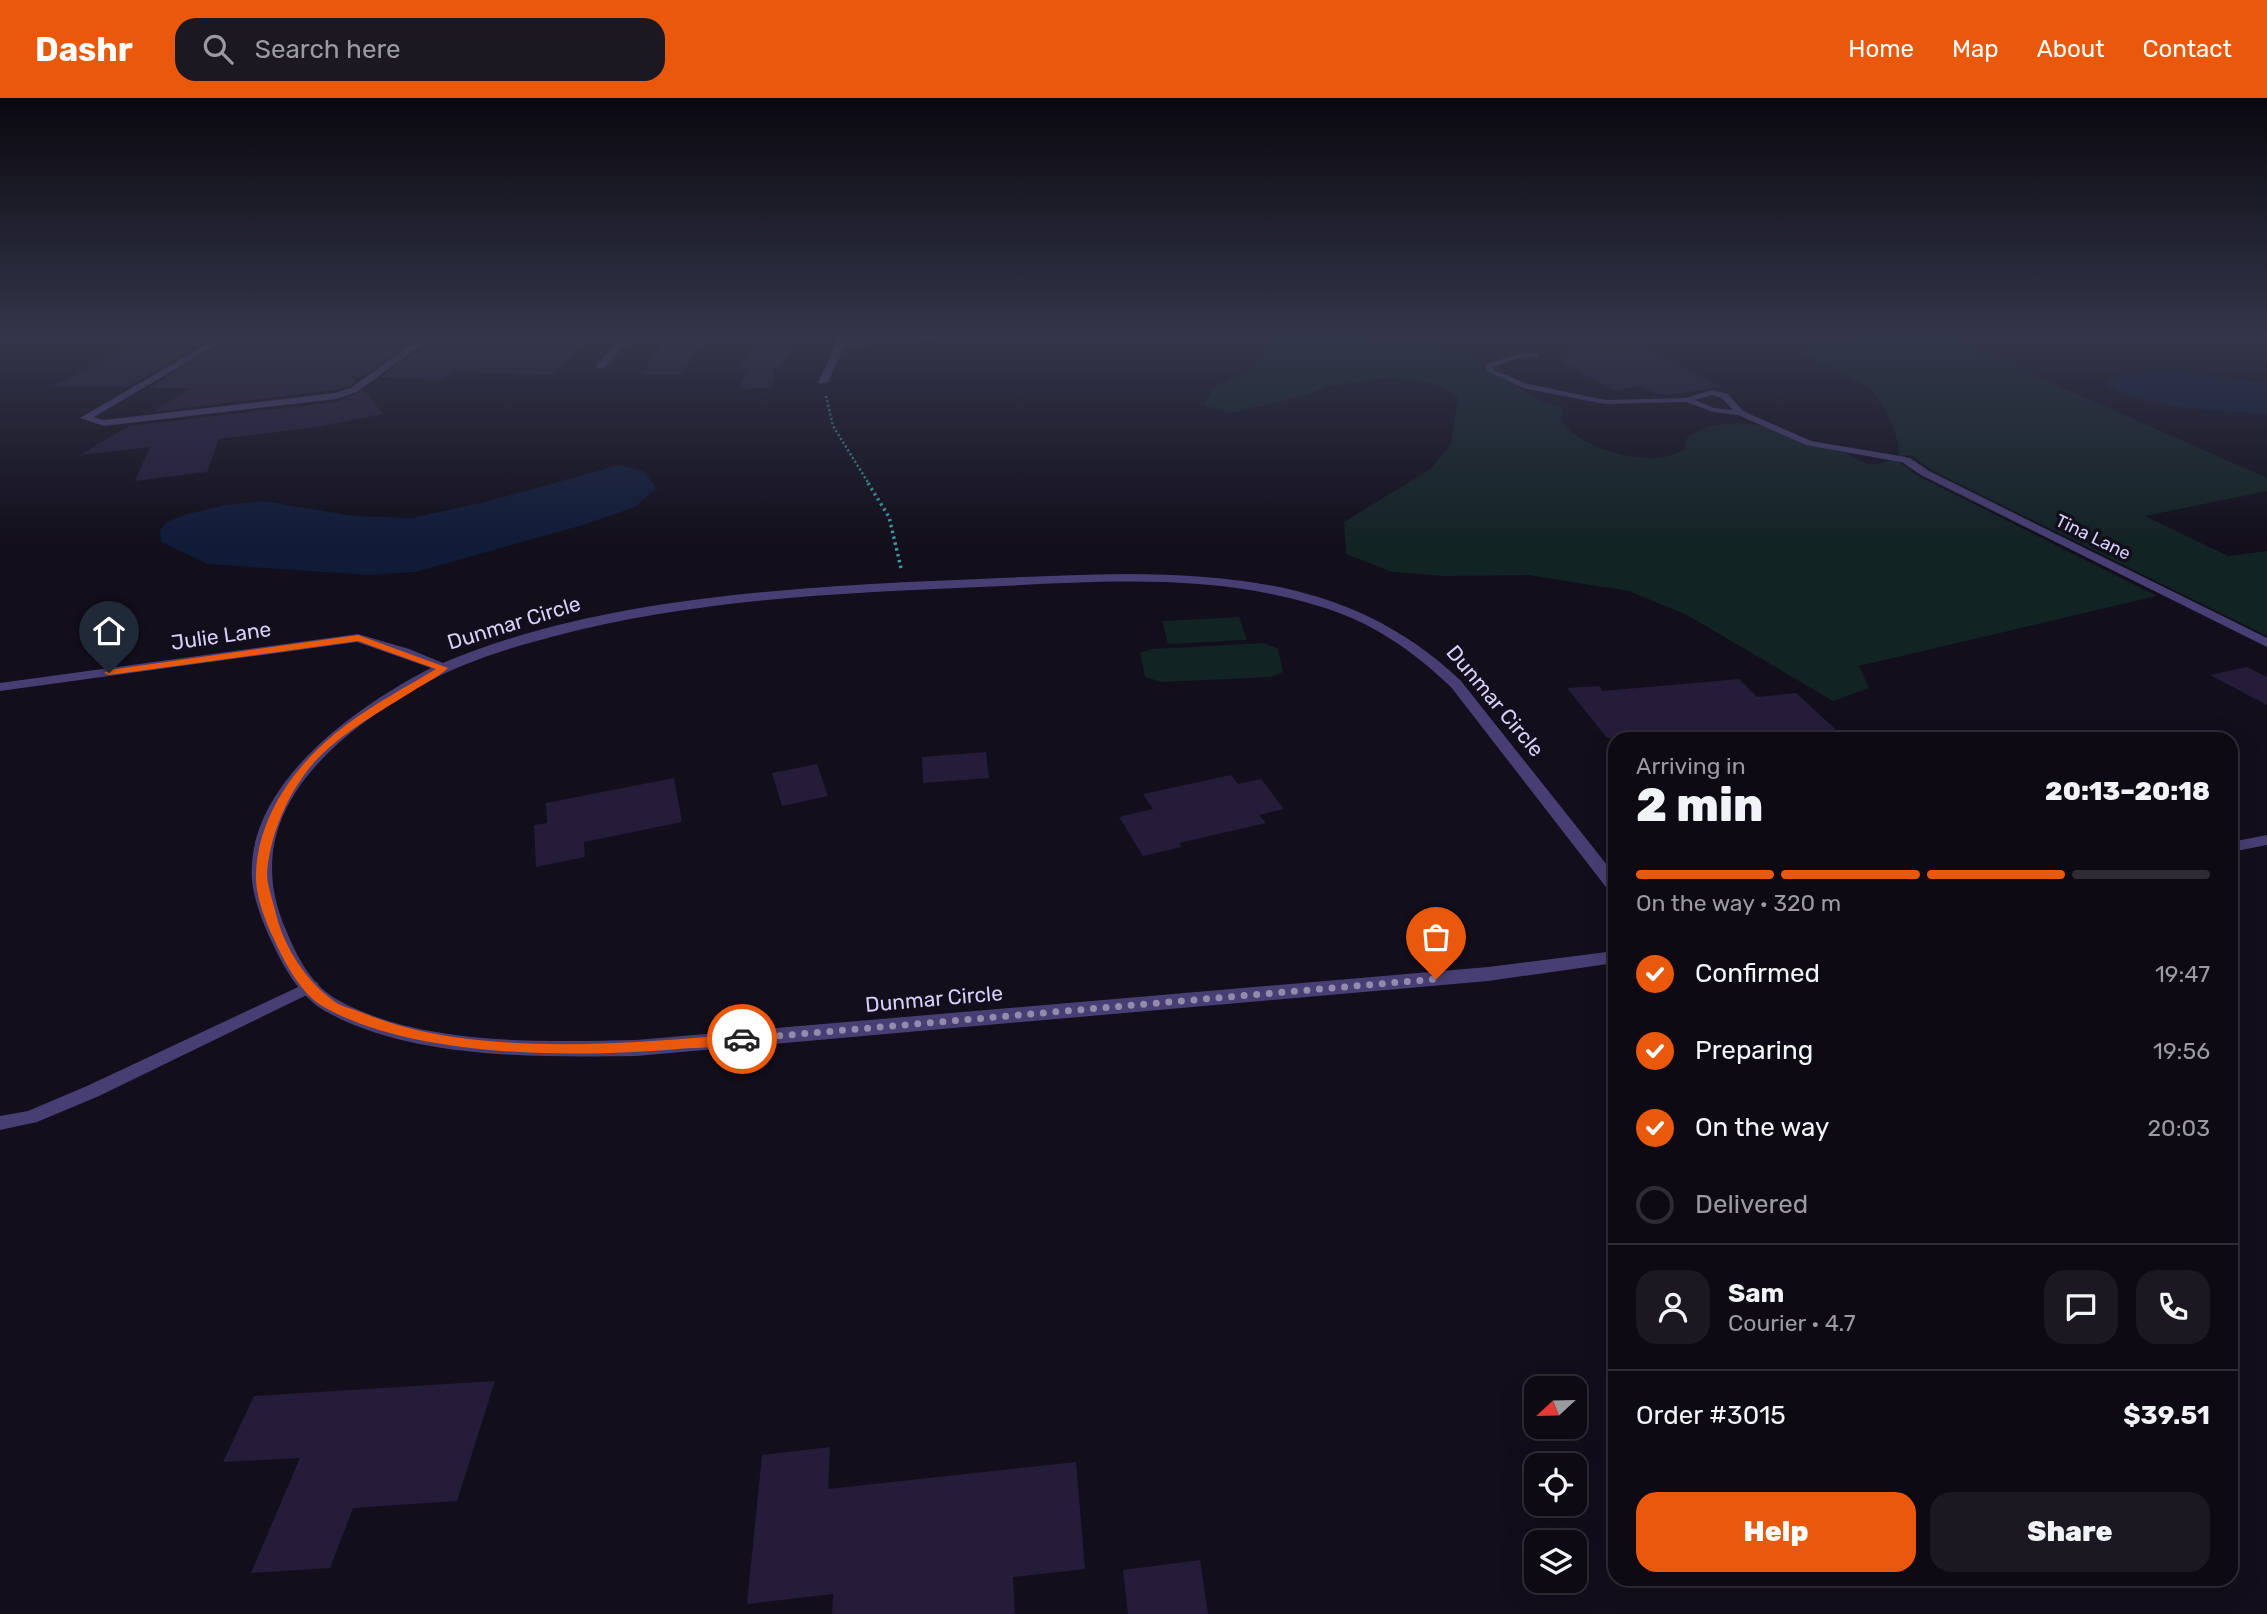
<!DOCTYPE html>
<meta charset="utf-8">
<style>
body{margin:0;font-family:Rubik,sans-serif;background:#1c1822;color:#f1f3f6;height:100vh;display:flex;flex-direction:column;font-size:26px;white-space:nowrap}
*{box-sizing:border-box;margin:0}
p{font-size:23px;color:#9b9aa0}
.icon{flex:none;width:38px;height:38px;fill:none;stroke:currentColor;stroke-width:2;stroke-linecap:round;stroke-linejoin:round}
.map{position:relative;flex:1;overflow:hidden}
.side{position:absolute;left:1608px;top:634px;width:630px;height:854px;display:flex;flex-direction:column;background:#0e0a14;border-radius:21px;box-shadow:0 7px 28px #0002,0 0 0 2px #2e2b34}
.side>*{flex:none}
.needle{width:46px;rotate:248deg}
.tools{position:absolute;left:1524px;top:1278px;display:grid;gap:14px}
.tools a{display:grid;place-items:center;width:63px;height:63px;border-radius:14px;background:#0e0a14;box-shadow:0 7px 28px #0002,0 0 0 2px #2e2b34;font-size:35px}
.pin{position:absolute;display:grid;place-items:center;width:60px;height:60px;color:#fff;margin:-72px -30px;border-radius:50% 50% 50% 0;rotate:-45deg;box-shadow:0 0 7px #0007}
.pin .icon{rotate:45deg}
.courier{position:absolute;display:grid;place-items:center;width:70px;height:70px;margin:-35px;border:5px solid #ea580c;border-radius:50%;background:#fff;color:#222;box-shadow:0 2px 9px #0007}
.summary em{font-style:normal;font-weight:800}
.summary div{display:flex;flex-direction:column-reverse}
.summary{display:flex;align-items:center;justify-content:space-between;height:119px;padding:0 28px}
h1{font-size:46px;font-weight:800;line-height:52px}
.bar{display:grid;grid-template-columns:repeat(4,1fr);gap:10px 7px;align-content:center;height:84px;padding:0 28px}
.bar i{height:9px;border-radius:5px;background:#2e2b34}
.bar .active{background:#ea580c}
.bar p{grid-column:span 4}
.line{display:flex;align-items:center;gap:18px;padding:0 28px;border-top:2px solid #2e2b34}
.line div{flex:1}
.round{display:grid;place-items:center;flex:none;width:74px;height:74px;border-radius:21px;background:#1c1822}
ol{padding:0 28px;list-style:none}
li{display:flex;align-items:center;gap:21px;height:77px}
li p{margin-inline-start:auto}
li .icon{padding:7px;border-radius:50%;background:#ea580c;color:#fff;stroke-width:4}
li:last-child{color:#9b9aa0}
li i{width:38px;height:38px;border:4px solid #2e2b34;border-radius:50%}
.cta{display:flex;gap:14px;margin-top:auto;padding:14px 28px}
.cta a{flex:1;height:80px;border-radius:21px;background:#ea580c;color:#fff;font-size:28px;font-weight:800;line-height:80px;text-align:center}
.cta a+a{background:#1c1822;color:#f1f3f6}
header{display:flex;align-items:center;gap:42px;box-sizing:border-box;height:98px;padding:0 35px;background:#ea580c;color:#fff}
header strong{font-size:33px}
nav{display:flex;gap:38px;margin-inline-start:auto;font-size:24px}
.search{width:490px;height:63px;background:#1c1822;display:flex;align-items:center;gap:18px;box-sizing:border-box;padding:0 24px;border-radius:21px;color:#9b9aa0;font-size:26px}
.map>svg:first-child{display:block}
</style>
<header>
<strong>Dashr</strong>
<div class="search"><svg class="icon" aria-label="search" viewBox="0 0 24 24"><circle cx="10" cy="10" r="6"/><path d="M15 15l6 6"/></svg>Search here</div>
<nav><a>Home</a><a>Map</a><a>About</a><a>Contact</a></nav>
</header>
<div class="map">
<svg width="2267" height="1516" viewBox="0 0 2267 1516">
<rect width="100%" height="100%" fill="#120e1b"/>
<g fill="#122324">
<path d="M 1282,236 L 1354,236 L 1354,242 L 1429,250 L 1469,260 L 1543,304 L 1559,308 L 1564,314 L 1561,320 C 1572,348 1637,365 1664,359 C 1671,358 1679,354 1685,352 L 1686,341 C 1728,307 1794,336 1839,353 C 1849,356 1860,364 1869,366 C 1876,367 1888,363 1896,362 L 1916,377 L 2157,498 L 1859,568 L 1869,590 L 1833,603 L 1687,517 L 1629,493 L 1528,477 L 1444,478 L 1392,474 L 1346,456 L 1344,424 L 1432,370 L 1451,346 L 1458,299 L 1434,285 L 1390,279 L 1330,288 L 1305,297 L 1234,315 L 1204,308 L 1212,290 L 1250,273 L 1263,261 L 1263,251 L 1276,238 Z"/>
<path d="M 1910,236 L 1941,236 L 2267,380 L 2267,393 L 2145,418 L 2228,458 L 2267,453 L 2267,538 L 1935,374 L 1911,357 L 1898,358 C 1902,342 1884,304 1872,293 C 1861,281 1821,266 1804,257 L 1809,250 Z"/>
<polygon points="1239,519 1247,542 1168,546 1162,523"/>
<polygon points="1264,545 1278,551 1283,574 1271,579 1162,584 1145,579 1140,555 1152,551"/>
</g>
<g fill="#101b38">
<path d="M 2151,274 L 2181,274 L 2267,285 L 2267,316 C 2217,312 2148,313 2105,286 L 2113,279 Z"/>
<polygon points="619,367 643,373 657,390 635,409 583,427 415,474 368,477 208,466 161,444 160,432 167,424 184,417 225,407 263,403 354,418 411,420 485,404"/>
</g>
<g fill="#251c3a">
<polygon points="158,236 218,236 127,289 52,288"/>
<polygon points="238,236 383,238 371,246 407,246 362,279 352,278 356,283 350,288 334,292 152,314 192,290 149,290"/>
<polygon points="468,236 596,236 551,277 454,274 442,282 381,279 427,246 456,246"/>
<polygon points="669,236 706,236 680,277 640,277"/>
<polygon points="1573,242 1591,251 1638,249 1722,289 1668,297 1656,296 1641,288 1614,292 1564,266"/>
<polygon points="758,244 794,244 780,270 776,270 771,290 740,291 746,272 738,272"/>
<polygon points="364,292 383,316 317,329 219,341 207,374 135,383 150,349 80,357 129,328 336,304"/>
<polygon points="2247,569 2267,579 2267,607 2210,577"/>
<polygon points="1739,581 1757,599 1796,595 1845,640 1607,640 1567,590 1599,588 1603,593"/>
<polygon points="986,654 989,680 923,685 922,659"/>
<polygon points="817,666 828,698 782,708 772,675"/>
<polygon points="1231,677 1238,686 1261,681 1284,711 1259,717 1266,725 1179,745 1182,749 1143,758 1119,719 1153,711 1143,696"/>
<polygon points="674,680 682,724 584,744 585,759 536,769 534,727 547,725 546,705"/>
<polygon points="495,1283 457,1403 353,1410 330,1470 251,1475 300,1360 223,1364 254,1298"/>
<polygon points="830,1349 828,1391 1076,1364 1085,1471 1013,1479 1015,1516 832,1516 833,1496 747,1506 762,1357"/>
<polygon points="1200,1462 1208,1516 1128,1516 1123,1472"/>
</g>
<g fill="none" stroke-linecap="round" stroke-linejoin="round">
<polyline stroke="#3c9a9f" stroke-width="2.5" stroke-dasharray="2 2.5" stroke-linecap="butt" points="826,298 833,328 869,386"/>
<polyline stroke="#3c9a9f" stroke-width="3.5" stroke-dasharray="2.5 3.5" stroke-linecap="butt" points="868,385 889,419 901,470"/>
<g fill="#473f74" fill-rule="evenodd">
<path d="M 1538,255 L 1538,259 L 1519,260 L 1493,269 L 1494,272 L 1528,286 L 1605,302 L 1686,300 L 1712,292 L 1728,296 L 1743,313 L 1811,343 L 1906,359 L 1910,362 L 1906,365 L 1806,347 L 1738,317 L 1713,314 L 1686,304 L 1605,306 L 1523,290 L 1486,273 L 1486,266 L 1518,256 ZM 1712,297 L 1722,300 L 1733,312 L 1714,310 L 1695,302 Z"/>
<polygon points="311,883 317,884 319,888 317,892 99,998 37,1024 0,1032 0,1018 28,1013 87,988"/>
</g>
<g fill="#473f74" fill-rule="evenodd">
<polygon points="224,236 235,236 94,319 104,322 335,295 351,290 425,236 436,236 357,294 336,301 104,328 80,320"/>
<polygon points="626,236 636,236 603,270 597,270 597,266"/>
<polygon points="935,236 969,236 908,245 841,247 836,244 841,241"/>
<polygon points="1902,360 1910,360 1929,373 2267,540 2267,549 1921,377 1902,364"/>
<path d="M 1126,476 C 1254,477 1364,491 1461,583 L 1615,777 L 1615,795 L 1609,793 L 1451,589 C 1411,551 1369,522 1315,507 C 1206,474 1091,484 979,489 C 836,495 693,502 555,538 C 505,551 457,566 413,592 C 326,644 237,721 286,832 C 297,859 312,888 338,902 C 420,948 545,944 636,942 L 1488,869 L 1615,853 L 1615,865 L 1488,883 L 636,958 C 538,959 413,962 325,913 C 299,898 283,868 271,842 C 262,823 254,802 252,782 C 245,686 357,608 431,570 L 357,544 L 0,593 L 0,585 L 358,536 L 409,551 L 443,565 C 584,505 756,492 907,484 C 980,481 1053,477 1126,476 Z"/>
<polygon points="2267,737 2267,747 2231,754 2231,744"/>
</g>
<polygon fill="#473f74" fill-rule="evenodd" points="841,236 850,236 828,284 820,286 818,284"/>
</g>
<linearGradient id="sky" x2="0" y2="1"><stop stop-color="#0a080f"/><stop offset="0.53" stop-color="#33364a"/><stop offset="1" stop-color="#33364a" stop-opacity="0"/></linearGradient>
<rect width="2267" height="449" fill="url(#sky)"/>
<path fill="#ea580c" d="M 358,537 L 448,570 C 438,579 424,586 413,593 C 378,615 332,640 307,673 C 285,702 270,739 267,775 C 267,787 272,800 275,812 C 282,845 303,879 330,900 C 338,908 353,911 363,915 C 471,960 627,946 742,936 L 748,941 L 747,944 C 725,950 700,949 678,951 C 576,960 414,960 324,909 C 300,896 283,861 272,837 C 264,820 255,795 256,776 C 258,715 299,662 346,627 C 374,606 406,589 436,571 L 358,543 L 109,577 L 104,575 L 109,572 Z"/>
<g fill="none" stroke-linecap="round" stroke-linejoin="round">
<polyline stroke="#938bab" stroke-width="7" stroke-dasharray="0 12.6" points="742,941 1436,881"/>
</g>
<g text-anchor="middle" stroke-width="7" stroke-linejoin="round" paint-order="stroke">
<g font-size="18" fill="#d8cff8" stroke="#120e1b">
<text transform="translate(2093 439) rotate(26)" y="6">Tina Lane</text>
</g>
<g font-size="21" fill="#d8cff8" stroke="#120e1b">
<text transform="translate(514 525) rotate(-17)" y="7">Dunmar Circle</text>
<text transform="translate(221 538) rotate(-8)" y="7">Julie Lane</text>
<text transform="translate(1495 603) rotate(50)" y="7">Dunmar Circle</text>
<text transform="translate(934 901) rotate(-5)" y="7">Dunmar Circle</text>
</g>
</g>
</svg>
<div class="tools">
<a><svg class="needle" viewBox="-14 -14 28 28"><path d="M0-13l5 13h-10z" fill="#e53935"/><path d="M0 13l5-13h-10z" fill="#9b9aa0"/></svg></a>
<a><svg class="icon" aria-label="locate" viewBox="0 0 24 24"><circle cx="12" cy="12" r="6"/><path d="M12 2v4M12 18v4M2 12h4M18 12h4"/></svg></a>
<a><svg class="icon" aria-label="layers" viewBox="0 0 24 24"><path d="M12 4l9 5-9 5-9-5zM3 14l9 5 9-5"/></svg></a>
</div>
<div class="pin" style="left:1436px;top:881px;background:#ea580c"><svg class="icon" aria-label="bag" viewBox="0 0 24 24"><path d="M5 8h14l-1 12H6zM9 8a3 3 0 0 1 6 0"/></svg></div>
<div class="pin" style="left:109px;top:575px;background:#1f2937"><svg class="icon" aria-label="home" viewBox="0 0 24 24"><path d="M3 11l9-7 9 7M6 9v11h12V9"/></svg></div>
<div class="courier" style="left:742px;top:941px"><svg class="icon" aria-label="car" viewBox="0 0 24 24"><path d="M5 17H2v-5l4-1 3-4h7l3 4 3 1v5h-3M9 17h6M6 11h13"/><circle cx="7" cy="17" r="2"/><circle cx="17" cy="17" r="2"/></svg></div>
<section class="side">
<div class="summary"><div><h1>2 min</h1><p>Arriving in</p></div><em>20:13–20:18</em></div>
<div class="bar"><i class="active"></i><i class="active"></i><i class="active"></i><i></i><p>On the way · 320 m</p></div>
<ol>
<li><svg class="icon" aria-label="check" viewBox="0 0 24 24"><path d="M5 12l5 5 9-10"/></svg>Confirmed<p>19:47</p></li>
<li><svg class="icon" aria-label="check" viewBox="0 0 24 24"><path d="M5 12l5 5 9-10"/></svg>Preparing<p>19:56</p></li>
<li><svg class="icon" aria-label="check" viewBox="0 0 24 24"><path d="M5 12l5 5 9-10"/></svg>On the way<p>20:03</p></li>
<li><i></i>Delivered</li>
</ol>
<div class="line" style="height:126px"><a class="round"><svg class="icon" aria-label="person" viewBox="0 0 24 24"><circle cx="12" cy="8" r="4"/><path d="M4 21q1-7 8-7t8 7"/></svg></a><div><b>Sam</b><p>Courier · 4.7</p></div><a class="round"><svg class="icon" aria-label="chat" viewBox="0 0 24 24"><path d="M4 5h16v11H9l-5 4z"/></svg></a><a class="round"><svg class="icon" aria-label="phone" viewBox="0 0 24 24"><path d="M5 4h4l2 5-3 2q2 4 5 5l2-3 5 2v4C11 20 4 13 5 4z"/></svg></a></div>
<div class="line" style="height:91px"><div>Order #3015</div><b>$39.51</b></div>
<div class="cta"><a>Help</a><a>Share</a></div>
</section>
</div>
